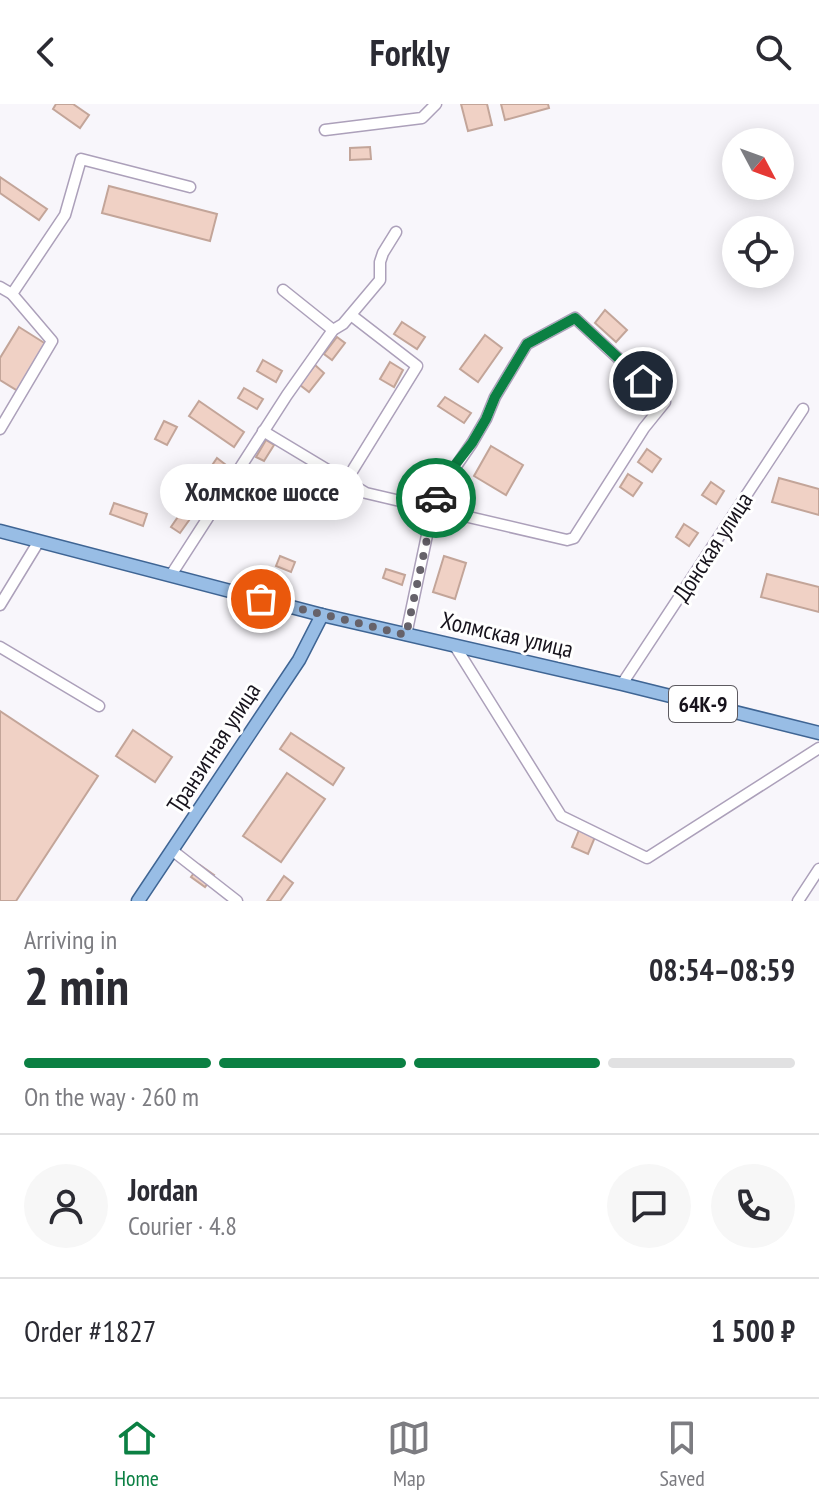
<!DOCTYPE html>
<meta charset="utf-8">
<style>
body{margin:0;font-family:"PT Sans Narrow",sans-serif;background:#f7f7f7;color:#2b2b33;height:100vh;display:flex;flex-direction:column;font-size:30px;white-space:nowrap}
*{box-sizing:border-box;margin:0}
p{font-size:26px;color:#7c7c81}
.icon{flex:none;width:44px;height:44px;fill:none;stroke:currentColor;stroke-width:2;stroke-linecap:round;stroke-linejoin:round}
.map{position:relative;height:797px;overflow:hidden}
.side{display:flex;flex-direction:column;background:#fff;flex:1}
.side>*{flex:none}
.needle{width:52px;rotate:131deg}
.controls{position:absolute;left:722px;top:24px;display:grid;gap:16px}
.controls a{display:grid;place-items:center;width:72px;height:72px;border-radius:50%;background:#fff;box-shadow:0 4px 20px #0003;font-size:40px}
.pin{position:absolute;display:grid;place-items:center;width:68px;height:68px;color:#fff;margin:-34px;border:4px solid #fff;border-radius:50%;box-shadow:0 2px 8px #0007}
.courier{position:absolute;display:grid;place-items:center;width:80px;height:80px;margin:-40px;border:6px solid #0b8043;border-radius:50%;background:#fff;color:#222;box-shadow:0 2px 10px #0007}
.bubble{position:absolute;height:56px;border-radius:28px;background:#fff;box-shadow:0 4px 20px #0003;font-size:26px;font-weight:800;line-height:56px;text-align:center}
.overview em{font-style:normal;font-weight:800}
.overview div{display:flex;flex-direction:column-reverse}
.overview{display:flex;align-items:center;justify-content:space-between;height:136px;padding:0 24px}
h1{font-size:52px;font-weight:800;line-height:60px}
.bar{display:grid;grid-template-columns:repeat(4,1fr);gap:12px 8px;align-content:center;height:96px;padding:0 24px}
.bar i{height:10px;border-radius:6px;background:#e1e1e2}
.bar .on{background:#0b8043}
.bar p{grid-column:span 4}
.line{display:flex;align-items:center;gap:20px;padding:0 24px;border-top:2px solid #e1e1e2}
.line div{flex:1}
.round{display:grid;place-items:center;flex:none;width:84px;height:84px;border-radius:42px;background:#f7f7f7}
header{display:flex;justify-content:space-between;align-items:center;height:104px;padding:0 24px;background:#fff;font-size:36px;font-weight:800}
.dock{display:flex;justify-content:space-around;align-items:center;height:112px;border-top:2px solid #e1e1e2;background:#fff;font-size:22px;color:#7c7c81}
.dock a{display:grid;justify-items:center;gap:4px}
.dock .on{color:#0b8043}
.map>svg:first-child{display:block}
</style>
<header><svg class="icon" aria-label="back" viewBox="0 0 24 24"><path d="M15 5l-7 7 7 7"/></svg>Forkly<svg class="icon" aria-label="search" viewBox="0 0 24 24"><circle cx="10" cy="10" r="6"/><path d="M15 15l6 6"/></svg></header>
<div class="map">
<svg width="819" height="797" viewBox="0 0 819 797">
<rect width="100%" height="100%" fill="#f8f6fb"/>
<g fill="#f0d1c5" stroke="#c3a599" stroke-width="2">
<polygon points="56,0 73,0 89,11 80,24 53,5"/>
<polygon points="461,0 487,0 492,21 468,27"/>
<polygon points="501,0 548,0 549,4 505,16"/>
<polygon points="370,43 371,55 350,56 350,44"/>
<polygon points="0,73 47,105 39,116 0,89"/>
<polygon points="109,82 217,110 210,137 102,109"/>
<polygon points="605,206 627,226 616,238 595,219"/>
<polygon points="402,218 425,233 417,245 394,230"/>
<polygon points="19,223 46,240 18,287 0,276 0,254"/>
<polygon points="485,231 502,244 478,278 460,265"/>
<polygon points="337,233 345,239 332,256 324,250"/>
<polygon points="263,256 282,267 276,278 257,267"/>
<polygon points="390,258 403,266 394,283 380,275"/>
<polygon points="315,261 324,269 309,288 300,281"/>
<polygon points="244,284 263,295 257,305 238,294"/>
<polygon points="445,293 471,309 464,319 438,302"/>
<polygon points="199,297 244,328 234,343 189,312"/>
<polygon points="164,317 177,323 167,341 155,335"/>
<polygon points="266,336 274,341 264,357 256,353"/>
<polygon points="491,342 523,361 506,391 474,372"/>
<polygon points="647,345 661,355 652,368 638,358"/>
<polygon points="217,354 226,361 211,383 202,376"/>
<polygon points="628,370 642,379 633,392 620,383"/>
<polygon points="318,372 341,388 331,401 309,386"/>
<polygon points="779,374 819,385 819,411 772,398"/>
<polygon points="243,376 251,381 241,397 233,392"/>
<polygon points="711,378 724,387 716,400 702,391"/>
<polygon points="114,399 147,410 143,422 110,410"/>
<polygon points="186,401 195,408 180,429 171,423"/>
<polygon points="684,420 698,429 689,442 676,433"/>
<polygon points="280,452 295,458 291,468 276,462"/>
<polygon points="444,452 466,459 455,495 433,488"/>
<polygon points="386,465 405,471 402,481 383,474"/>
<polygon points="767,470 819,483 819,508 761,493"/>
<polygon points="0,607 98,672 16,797 0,797"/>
<polygon points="133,626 172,653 155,678 116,652"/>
<polygon points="291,629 344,664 333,681 280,645"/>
<polygon points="287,669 325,695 281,758 243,732"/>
<polygon points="579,726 595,733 588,750 572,743"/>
<polygon points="200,761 214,771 205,783 191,773"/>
<polygon points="284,772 293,779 280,797 267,797"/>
</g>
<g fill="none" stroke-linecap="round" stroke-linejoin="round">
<g stroke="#aca0ba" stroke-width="13">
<g id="minor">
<polyline points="325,26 422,14 436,0"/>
<polyline points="0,183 12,190 52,237 0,325"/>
<polyline points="283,186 333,226"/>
<polyline points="12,190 65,111 81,55 190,83"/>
<polyline points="263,327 366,389 567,436 574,434 644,324 665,298 575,214 527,240 495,293 486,315 472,339 441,384 434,398 406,531"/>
<polyline points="346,377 417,262 351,211"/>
<polyline points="171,471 287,291 333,226 343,220 380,176 380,158 383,149 396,128"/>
<polyline points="0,501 39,437"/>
<polyline points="455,542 561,712 647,754 819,644"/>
<polyline points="0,543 99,602"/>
<polyline points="622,580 803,305"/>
<polyline points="173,747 237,797"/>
<polyline points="798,797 819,765"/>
</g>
</g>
<g stroke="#3f6594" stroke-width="15">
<g id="major">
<polyline points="0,427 322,511 622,580 819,629"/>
<polyline points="138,797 299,556 322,511"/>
</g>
</g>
<use href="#minor" stroke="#fff" stroke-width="10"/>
<use href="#major" stroke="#98bde5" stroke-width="12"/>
</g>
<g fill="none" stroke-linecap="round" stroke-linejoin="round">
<polyline stroke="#66626a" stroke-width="8" stroke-dasharray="0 14.4" points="261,495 406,531 436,394"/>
<polyline stroke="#0b8043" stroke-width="10" points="436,394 455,361 472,339 486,315 495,293 527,240 575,214 643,277"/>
</g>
<g text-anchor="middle" stroke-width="6" stroke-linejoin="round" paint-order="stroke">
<rect fill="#fff" stroke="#5d5a60" stroke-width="2" x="669" y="582" width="68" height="36" rx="6"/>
<g font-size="22" font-weight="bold" fill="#17131c">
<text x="703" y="608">64К-9</text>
</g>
<g font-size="24" fill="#17131c" stroke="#fff">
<text transform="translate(713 443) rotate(-57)" y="8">Донская улица</text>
<text transform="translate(507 531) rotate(13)" y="8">Холмская улица</text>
<text transform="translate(214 644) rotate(-57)" y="8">Транзитная улица</text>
</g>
</g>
</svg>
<div class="controls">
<a><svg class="needle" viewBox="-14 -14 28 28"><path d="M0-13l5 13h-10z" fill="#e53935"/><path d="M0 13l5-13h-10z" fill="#7c7c81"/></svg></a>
<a><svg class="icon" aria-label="locate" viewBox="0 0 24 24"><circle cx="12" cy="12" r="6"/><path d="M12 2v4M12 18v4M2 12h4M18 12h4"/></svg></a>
</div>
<div class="pin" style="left:261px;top:495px;background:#ea580c"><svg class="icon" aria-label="bag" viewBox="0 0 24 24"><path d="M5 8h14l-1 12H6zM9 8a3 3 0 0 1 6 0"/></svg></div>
<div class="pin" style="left:643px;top:277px;background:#1f2937"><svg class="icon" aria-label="home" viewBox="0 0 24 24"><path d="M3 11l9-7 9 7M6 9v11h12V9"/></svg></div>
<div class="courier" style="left:436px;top:394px"><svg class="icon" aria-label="car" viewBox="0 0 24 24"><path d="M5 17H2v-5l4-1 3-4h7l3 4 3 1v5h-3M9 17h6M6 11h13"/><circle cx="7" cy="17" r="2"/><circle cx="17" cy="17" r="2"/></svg></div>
<div class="bubble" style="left:160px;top:360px;width:204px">Холмское шоссе</div>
</div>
<section class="side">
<div class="overview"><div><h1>2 min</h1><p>Arriving in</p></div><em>08:54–08:59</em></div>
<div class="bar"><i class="on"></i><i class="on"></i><i class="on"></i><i></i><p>On the way · 260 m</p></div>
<div class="line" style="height:144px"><a class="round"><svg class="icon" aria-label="person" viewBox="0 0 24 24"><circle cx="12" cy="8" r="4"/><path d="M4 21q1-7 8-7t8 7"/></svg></a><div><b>Jordan</b><p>Courier · 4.8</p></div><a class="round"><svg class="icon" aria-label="chat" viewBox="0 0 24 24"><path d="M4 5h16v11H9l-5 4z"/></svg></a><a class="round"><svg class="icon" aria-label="phone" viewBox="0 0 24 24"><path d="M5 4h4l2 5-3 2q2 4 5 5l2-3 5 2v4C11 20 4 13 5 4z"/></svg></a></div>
<div class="line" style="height:104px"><div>Order #1827</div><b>1 500 ₽</b></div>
</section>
<nav class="dock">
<a class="on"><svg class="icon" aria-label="home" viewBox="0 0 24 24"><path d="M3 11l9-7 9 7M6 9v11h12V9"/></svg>Home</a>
<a><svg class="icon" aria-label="map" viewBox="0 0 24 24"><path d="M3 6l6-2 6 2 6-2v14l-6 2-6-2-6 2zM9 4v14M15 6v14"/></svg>Map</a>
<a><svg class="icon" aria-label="saved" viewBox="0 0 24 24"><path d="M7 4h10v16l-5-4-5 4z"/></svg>Saved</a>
</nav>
